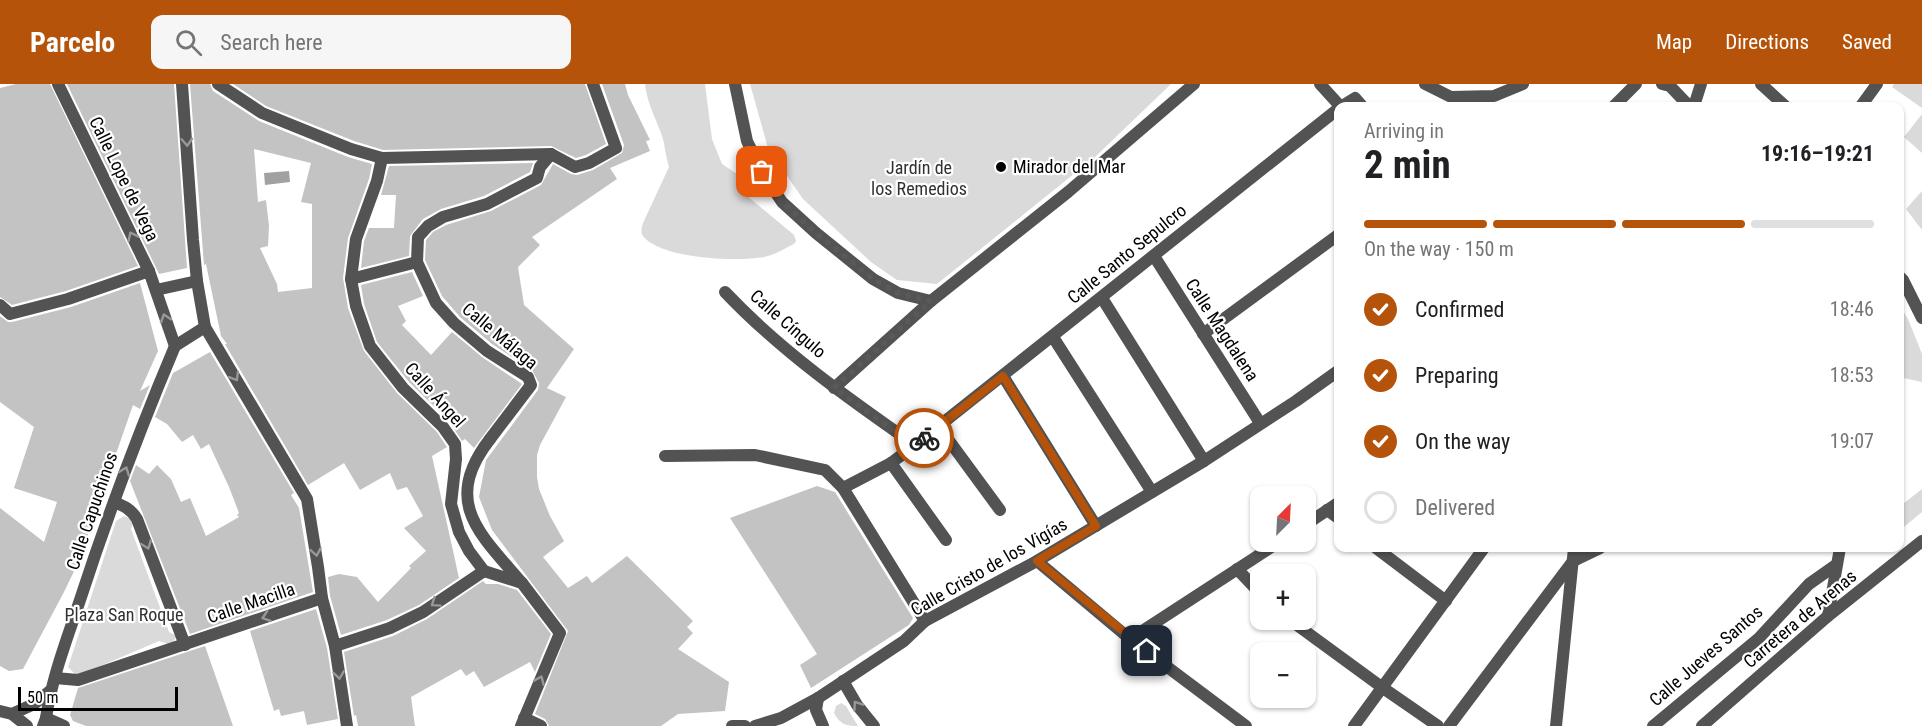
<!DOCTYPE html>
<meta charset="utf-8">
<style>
body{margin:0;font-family:"Roboto Condensed",sans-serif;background:#f6f6f6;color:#202124;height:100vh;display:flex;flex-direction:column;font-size:22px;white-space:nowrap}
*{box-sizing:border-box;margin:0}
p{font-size:20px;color:#757577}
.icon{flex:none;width:33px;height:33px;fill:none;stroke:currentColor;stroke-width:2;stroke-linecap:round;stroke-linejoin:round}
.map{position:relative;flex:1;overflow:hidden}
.sheet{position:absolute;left:1334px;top:18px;width:570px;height:450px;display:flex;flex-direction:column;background:#fff;border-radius:12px;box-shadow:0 2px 4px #0004}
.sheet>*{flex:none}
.needle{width:39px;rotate:24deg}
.controls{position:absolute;left:1250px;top:402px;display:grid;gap:12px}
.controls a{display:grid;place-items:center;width:66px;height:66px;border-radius:12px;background:#fff;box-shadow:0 2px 4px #0004;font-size:30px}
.scale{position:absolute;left:18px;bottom:15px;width:160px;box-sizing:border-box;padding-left:6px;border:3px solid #000;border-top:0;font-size:16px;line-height:21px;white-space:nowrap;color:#000;-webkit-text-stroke:4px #fff;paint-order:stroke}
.pin{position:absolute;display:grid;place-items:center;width:51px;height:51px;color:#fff;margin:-26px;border-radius:12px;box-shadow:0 3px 9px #0006}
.courier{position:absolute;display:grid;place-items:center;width:60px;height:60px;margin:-30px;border:4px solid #b45309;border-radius:50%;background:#fff;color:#222;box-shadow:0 2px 8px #0007}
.overview em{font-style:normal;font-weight:700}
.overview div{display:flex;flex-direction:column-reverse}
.overview{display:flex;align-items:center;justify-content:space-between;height:102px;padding:0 30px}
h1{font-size:39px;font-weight:700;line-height:45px}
.bar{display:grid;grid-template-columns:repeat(4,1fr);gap:9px 6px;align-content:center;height:72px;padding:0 30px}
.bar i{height:8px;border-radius:4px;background:#e0e0e0}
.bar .on{background:#b45309}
.bar p{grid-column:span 4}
ol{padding:0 30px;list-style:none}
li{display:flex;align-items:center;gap:18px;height:66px}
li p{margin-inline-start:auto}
li .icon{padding:6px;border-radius:50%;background:#b45309;color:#fff;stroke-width:4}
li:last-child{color:#757577}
li i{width:33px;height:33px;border:3px solid #e0e0e0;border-radius:50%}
header{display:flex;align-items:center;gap:36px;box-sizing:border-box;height:84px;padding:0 30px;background:#b45309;color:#fff}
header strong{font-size:28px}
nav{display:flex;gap:33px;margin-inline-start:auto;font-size:21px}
.search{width:420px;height:54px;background:#f6f6f6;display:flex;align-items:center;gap:15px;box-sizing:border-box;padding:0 21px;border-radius:12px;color:#757577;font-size:22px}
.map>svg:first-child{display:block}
</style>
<header>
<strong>Parcelo</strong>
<div class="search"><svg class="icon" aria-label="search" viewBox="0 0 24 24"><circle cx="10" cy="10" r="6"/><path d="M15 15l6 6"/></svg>Search here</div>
<nav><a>Map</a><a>Directions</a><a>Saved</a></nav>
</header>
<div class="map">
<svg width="1922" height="642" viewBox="0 0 1922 642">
<rect width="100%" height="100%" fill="#fff"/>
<g fill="#dadada">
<path d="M 645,0 L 705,0 L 712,55 L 722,80 L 746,96 L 740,106 L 794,151 L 796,157 L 794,160 C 784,165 774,171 764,173 C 737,178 661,175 643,152 C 640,148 642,143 643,139 L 669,83 C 666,73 665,64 663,55 C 657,36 647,20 645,0 Z"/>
<polygon points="750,0 1171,0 1095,73 937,200 897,196 871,178 803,115 768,64"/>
<polygon points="1894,0 1922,0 1922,24 1892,3"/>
<polygon points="1922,30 1922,69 1904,53"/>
<polygon points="1922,107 1922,146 1906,125"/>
<polygon points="1899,221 1908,235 1922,270 1922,298 1899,293"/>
<polygon points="1922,405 1922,428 1899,447 1899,423"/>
<polygon points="124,432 134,436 131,445 169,548 177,552 171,561 159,557 77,592 68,583 116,437"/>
<path d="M 841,619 L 846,622 L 858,642 C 845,642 840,640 834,629 L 836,622 Z"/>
</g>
<polygon fill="#a1a1a1" points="289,87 290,98 265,101 264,89"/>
<g fill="#c3c3c3" fill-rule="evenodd">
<polygon points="16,0 50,0 138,182 66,207 12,221 0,213 0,4"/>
<polygon points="67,0 174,0 187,184 159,190"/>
<path d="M 190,0 L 210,0 L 213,7 L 259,37 L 348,73 L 372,80 L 369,95 L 348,154 L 343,194 L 348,224 L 364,267 L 397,309 L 437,348 L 447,363 L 432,372 L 459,494 L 419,521 L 387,536 L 341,551 L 330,512 L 328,493 L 339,490 L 357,493 L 378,518 L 411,484 L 409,482 L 426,467 L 404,444 L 423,432 L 407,403 L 397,406 L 390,389 L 360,406 L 344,379 L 308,401 L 225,260 L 227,260 L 221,252 L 206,180 L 204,181 ZM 254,65 L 311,79 L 301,118 L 312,120 L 312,204 L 278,208 L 277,200 L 260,164 L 268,162 L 269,142 L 266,116 L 258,118 Z"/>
<polygon points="233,0 585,0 606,60 586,71 576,74 551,62 383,66 354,57 266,22"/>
<polygon points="602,0 625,0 628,11 650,56 646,57 650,67 610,84 617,95 532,153 540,161 518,183 524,221 574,265 547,304 566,313 540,361 537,371 537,393 539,405 550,432 564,457 543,473 568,504 587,492 592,499 627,472 693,537 687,543 693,549 678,565 729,598 725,627 678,630 661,642 549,642 545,635 535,630 568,547 492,446 479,413 486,376 538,306 539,299 532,286 492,260 460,233 442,212 425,176 426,156 433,148 446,141 491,127 541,101 553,80 571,90 577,91 593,86 622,69 624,61"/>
<polygon points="533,79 530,88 484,112 441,125 423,135 410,152 409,172 361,184 364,157 369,144 394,144 396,111 381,111 389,82"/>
<polygon points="412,188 423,212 398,222 406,237 402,241 431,271 452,248 482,273 522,300 474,364 465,355 462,357 449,337 409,298 377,258 364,220 361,201"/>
<polygon points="140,199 158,267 140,307 150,301 140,325 133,321 78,479 64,508 23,585 9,587 0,582 0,424 44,458 57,418 14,404 34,343 0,318 0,232 8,238 12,238 71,223"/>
<polygon points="210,268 294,409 291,411 299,424 313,508 190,550 130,397 136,381 149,390 157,381 171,395 181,418 190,414 206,452 239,433 237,431 239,429 229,403 209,360 201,365 193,351 182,358 167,340 155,333 173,289"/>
<polygon points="817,402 835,408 913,534 909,541 811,604 800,581 817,570 730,434"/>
<polygon points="483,497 486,500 498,500 517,506 551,550 535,588 530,578 484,603 474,587 466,592 461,585 411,613 415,642 358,642 356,631 354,632 344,568 393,552 427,535"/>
<polygon points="316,525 327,564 338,635 307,641 304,627 281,632 279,625 274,627 250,547"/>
<polygon points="205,562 233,642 86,642 73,637 70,631 78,604"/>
</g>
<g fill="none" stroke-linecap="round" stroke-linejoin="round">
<polyline stroke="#535353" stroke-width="12" points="524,634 541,642"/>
<g stroke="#535353" stroke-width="12">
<polyline points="218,0 262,29 351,65 382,74 427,73"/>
<path d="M 490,355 C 441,418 480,450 522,499"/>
</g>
<g stroke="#535353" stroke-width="12">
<polyline points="58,0 149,187 175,262"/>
<polyline points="182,0 193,156 197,197 205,243 307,415 318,483 322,514 335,562 347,642"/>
<polyline points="735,0 747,57 762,88 782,118 816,149 873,195 898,209 931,217"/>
<polyline points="1320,0 1340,22"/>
<polyline points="1425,0 1451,13 1494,12 1523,0"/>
<polyline points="1662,0 1670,2 1689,22"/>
<polyline points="1761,0 1785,22"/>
<polyline points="1342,22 1355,14 1362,22"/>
<polyline points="1614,22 1636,0"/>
<polyline points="1694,22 1701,0"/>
<polyline points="1861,22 1877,0"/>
<polyline points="427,73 551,70 575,83 589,79 616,64 593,0"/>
<polyline points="382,74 377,97 356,155 351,195 356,222 370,262 403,304 443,343 455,360 456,375 451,420 459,448 469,467 484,487"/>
<polyline points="1154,172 1260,339"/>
<polyline points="1899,192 1903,196 1922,234"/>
<polyline points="351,195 417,178"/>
<polyline points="156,206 197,197"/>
<path d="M 725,208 C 781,267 849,315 915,361"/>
<polyline points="1102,214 1204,377"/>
<polyline points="0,221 10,230 68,215 149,187"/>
<polyline points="1203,250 1338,151"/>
<polyline points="1053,253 1152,408"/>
<polyline points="175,262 205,243"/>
<polyline points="1003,292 1096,442"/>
<polyline points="834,304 931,217 1068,108 1194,0"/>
<polyline points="939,343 1000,426"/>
<polyline points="490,355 531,301 528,293 487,267 454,239 436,219 417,178 418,153 428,142 443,133 487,120 537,94 540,83 551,70"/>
<polyline points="665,372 755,371 825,386 843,404 925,537"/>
<polyline points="891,379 946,456"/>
<polyline points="843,404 891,379 915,361 1338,25"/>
<path d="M 114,418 C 124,422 131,425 137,435 L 185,561"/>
<polyline points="1327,426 1338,434"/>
<polyline points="1305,441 1338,419"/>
<polyline points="1376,464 1446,517"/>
<polyline points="1037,477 1130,555 1246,642"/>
<polyline points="1237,485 1260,509"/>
<polyline points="484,487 522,499 560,549 521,642"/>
<polyline points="1828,532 1840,464"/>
<polyline points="1290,536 1383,604 1438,642"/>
<polyline points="1130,555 1279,458"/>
<polyline points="335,562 390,544 423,528 484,487"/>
<polyline points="55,594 78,596 322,514"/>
<polyline points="843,597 857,621 874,642"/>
<polyline points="818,614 816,626 823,642"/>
<polyline points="12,630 34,620 50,607"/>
<path d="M 46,634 C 52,593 67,555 80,516 C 108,430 140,345 175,262"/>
<polyline points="755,642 781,634 818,614 904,557 925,537 1037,477 1204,377 1296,317 1338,287"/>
<polyline points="1354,642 1484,464"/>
<polyline points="1449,642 1573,477 1600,464"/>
<polyline points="1556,642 1574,464"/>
<polyline points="1653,642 1759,554 1809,500 1836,481"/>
</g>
<g stroke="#535353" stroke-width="12">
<polyline points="0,627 12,630 27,642"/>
<polyline points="43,642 46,634 64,642"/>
<polyline points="732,642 745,642"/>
<polyline points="1702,642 1828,532 1922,457"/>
</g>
</g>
<defs><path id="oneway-chevron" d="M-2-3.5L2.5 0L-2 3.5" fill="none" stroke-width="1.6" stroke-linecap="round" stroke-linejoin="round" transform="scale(1.5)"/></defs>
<g stroke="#989898">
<use href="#oneway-chevron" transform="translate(187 58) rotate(87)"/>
<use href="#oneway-chevron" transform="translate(132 152) rotate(-116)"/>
<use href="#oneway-chevron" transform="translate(165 234) rotate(-108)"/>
<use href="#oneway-chevron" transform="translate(235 293) rotate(59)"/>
<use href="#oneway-chevron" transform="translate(125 387) rotate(-70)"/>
<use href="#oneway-chevron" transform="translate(147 461) rotate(69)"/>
<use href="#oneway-chevron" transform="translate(316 468) rotate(80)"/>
<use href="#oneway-chevron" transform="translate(435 519) rotate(146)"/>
<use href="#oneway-chevron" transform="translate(266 533) rotate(161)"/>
<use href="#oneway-chevron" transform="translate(339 591) rotate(82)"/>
<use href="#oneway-chevron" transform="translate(540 596) rotate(-67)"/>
<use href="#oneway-chevron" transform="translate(857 621) rotate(-124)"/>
</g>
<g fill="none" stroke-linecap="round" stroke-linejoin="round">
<polyline stroke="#595959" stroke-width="6" stroke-dasharray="0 10.8" points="762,88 782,118 816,149 873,195 898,209 931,217 834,304 915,362 924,354"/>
<polyline stroke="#b45309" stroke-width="8" points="924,354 1003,292 1096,442 1037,477 1147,567"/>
</g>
<circle fill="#000" stroke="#fff" stroke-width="2" cx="1001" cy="83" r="6"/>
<g text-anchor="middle" stroke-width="4.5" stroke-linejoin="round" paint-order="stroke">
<g font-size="18" fill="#000" stroke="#fff" text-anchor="start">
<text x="1013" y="89">Mirador del Mar</text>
</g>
<g font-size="18" fill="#313131" stroke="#fff">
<text x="919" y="90">Jardín de<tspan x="919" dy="21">los Remedios</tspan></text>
<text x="124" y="537">Plaza San Roque</text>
</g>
<g font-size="18" fill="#000" stroke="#fff">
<text transform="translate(124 95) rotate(64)" y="6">Calle Lope de Vega</text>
<text transform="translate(1127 170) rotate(-39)" y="6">Calle Santo Sepulcro</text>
<text transform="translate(788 240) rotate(41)" y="6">Calle Cíngulo</text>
<text transform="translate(1222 246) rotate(57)" y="6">Calle Magdalena</text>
<text transform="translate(500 252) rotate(40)" y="6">Calle Málaga</text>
<text transform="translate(435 311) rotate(48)" y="6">Calle Ángel</text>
<text transform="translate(92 427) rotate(-71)" y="6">Calle Capuchinos</text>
<text transform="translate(989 483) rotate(-30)" y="6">Calle Cristo de los Vigías</text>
<text transform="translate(251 519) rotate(-19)" y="6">Calle Macilla</text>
<text transform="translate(1800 535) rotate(-40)" y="6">Carretera de Arenas</text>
<text transform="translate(1706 572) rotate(-41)" y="6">Calle Jueves Santos</text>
</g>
</g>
</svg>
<div class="controls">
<a><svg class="needle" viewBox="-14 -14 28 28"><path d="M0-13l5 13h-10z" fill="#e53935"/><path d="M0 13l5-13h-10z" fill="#757577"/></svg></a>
<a>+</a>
<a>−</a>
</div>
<div class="scale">50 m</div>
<div class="pin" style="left:762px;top:88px;background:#ea580c"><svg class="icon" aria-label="bag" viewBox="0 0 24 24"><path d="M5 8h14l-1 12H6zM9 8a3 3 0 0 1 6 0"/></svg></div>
<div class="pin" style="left:1147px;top:567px;background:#1f2937"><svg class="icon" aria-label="home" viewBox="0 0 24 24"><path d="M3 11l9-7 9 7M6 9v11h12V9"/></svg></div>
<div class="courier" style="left:924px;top:354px"><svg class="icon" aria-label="bike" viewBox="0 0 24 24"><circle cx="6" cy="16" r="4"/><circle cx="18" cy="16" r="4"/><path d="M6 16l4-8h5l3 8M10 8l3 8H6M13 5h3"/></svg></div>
<section class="sheet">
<div class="overview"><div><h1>2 min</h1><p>Arriving in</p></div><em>19:16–19:21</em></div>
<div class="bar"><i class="on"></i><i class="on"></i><i class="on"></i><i></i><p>On the way · 150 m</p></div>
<ol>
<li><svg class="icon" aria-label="check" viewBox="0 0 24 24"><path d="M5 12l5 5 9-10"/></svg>Confirmed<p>18:46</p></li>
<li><svg class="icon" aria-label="check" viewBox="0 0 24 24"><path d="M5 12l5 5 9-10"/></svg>Preparing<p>18:53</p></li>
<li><svg class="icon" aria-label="check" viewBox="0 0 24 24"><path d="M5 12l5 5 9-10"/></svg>On the way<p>19:07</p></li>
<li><i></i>Delivered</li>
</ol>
</section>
</div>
